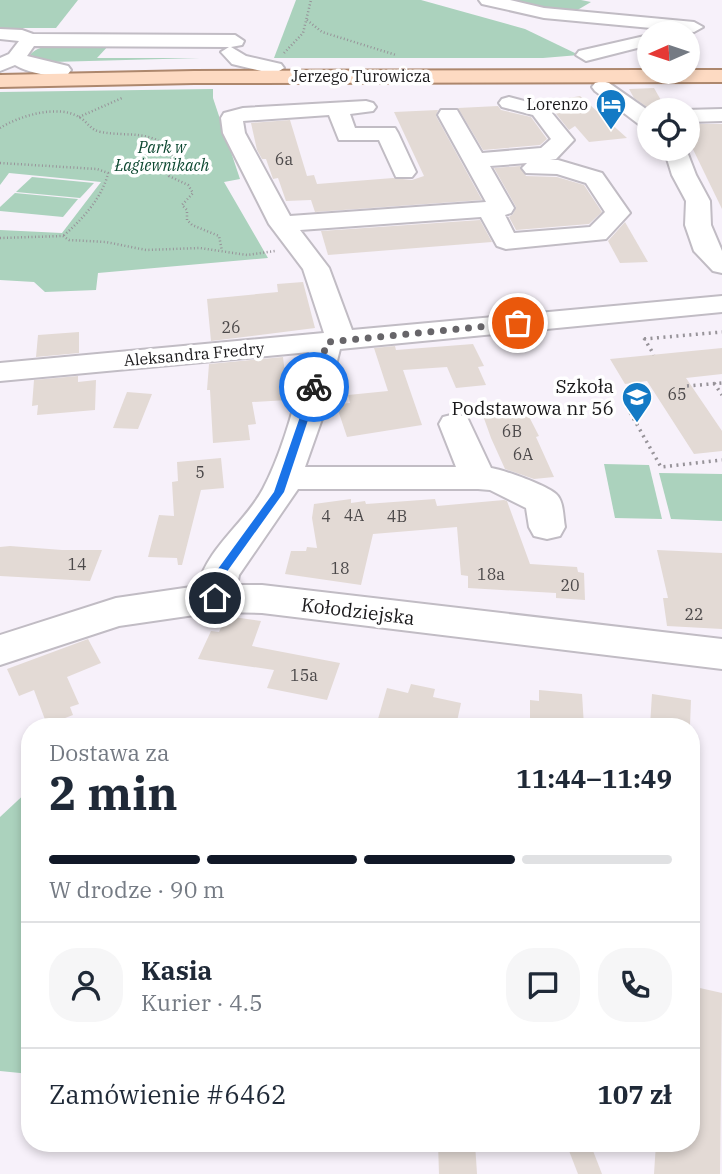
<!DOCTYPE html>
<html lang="pl">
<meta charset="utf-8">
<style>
body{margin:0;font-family:"IBM Plex Serif",serif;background:#f6f6f7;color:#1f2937;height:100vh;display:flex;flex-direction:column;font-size:26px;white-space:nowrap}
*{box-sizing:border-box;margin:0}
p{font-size:23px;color:#747a83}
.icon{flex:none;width:38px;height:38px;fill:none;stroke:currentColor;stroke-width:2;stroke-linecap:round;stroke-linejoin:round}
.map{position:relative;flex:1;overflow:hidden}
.panel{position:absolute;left:21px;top:718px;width:679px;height:434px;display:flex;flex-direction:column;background:#fff;border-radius:28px;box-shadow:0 4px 10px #0003}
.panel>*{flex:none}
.needle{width:46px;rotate:267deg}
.buttons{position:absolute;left:637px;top:21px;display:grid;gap:14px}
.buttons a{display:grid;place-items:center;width:63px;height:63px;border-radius:50%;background:#fff;box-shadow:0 4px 10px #0003;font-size:35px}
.pin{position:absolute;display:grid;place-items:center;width:60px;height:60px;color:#fff;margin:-30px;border:4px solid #fff;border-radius:50%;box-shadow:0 2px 7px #0007}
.courier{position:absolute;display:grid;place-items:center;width:70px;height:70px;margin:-35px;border:5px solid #1a73e8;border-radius:50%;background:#fff;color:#222;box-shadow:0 2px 9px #0007}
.headline em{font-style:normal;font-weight:800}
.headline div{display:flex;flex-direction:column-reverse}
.headline{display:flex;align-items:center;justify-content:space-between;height:119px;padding:0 28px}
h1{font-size:46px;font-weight:800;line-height:52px}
.bar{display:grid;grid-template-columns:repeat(4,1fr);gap:10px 7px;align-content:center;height:84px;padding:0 28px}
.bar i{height:9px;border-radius:5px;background:#e0e1e3}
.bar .current{background:#111827}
.bar p{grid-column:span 4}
.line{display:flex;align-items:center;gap:18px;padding:0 28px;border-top:2px solid #e0e1e3}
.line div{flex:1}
.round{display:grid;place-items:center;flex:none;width:74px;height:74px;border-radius:28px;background:#f6f6f7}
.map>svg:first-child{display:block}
</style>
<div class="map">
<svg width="722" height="1174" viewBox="0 0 722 1174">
<rect width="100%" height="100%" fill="#f7f1fa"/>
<g fill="#abd2bd">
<polygon points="0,0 78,0 56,28 0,28"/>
<polygon points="296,0 421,0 525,29 579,55 543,58 274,58"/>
<polygon points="500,0 581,0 591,2 569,15"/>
<path d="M 110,44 L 97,58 L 200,58 L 52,62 L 30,55 C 42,39 90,44 110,44 Z"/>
<polygon points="213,89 213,98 240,179 224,182 268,258 98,273 96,290 45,292 34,282 0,280 0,230 62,233 101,182 9,173 0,185 0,92"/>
<polygon points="32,177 94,183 80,198 16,192"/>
<polygon points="15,193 78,199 63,217 0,211 0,207"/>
<polygon points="604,464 649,465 662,519 615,518"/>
<polygon points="659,473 722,474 722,521 671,519"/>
<polygon points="30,789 30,1074 0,1071 0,817"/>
</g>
<g fill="#e3dad5">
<polygon points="654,88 662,102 666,102 672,110 651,110 634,98 629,89"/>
<polygon points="580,96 627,138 589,142 575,126 569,130 549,105 541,103"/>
<polygon points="498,106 501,110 531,117 547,139 540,145 483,150 458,108"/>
<polygon points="438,110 436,116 482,200 315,212 311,200 286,201 278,178 273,179 266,159 262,159 257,150 251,123 290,120 307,176 314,175 317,184 393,178 412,180 424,176 394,112"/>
<polygon points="688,124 722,124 722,209 688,139"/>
<polygon points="520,166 526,176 557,177 584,185 602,212 589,224 516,230 509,217 513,214 516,207 494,168"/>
<polygon points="480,220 492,242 328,255 321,231"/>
<polygon points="625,222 648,262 620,263 608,241"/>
<polygon points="303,282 315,328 211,341 207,299 278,292 277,284"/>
<polygon points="79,332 79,353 36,357 38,335"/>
<polygon points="473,344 484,366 478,367 486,385 456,388 447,367 403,370 422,425 347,437 337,407 341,407 340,404 350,403 348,395 388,391 374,348 395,346 396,350"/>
<polygon points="722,348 722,374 686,378 722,431 722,451 694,454 647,381 625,384 610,359"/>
<polygon points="283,357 288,400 252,402 256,424 248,425 250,440 213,443 210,390 207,390 209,364"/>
<polygon points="78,376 78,382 96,380 95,410 37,415 38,405 32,406 34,380"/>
<polygon points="127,392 152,394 138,429 113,428"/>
<polygon points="523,405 539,436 536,437 554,477 534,479 505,469 491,438 481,410"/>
<polygon points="221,458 224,488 201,490 182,565 178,565 177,558 148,557 159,515 174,516 172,482 178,481 177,462"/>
<polygon points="351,499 351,503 365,501 366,504 435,499 437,506 504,500 507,501 530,564 577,567 578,572 584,573 585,600 556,598 556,593 468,588 468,576 461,575 457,527 373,534 361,585 285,574 291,551 306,551 307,547 317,548 312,518 314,504"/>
<polygon points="10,546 62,550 102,550 90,581 0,576 0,547"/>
<polygon points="657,550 722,553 722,629 667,626 663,598 668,598"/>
<polygon points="226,616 261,621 252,646 340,663 327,700 267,688 274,670 198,659 211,631 219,632"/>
<polygon points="88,639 101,663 67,677 79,704 70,707 73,715 47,725 34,690 19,696 7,669"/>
<polygon points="411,684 435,689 433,697 461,703 456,726 414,726 378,719 387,688 408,693"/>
<polygon points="539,690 582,694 584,726 530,726 530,700 539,701"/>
<polygon points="652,694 691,700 690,726 650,726"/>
<polygon points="691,986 722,993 720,1174 654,1174 656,1143 691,1143"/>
<polygon points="438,1143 475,1143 477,1174 439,1174"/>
<polygon points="566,1143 590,1143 602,1174 578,1174"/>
</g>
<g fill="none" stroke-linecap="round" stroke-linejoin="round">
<g stroke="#c1bcc4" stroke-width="4">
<g id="minor">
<polygon points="479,0 510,0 544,8 694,22 703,27 694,32 544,18 482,4"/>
<path d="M 0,29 L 22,30 L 33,34 L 235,35 L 244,41 L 242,45 L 231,47 L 246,56 L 281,64 L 284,68 L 274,74 L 232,64 L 221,52 L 229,47 L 34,46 L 27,56 L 68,66 L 71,70 L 68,74 C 53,78 29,73 15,65 L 0,71 L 0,58 L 9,54 L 19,41 L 0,39 Z"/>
<polygon points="649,35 649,45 586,61 576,55 579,51"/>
<polygon points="602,81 609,83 649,111 649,127 641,126 595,91 592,87 595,83"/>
<path d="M 509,97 L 547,107 L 574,140 L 556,159 L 550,160 L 558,160 L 602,173 L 630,213 L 606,239 L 506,249 L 497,246 L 481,217 L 300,230 L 329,268 L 352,330 L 722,296 L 722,312 L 340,349 L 323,416 L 305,467 L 456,467 L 439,424 L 443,417 L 455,414 L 467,417 L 491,468 C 504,470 546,485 556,494 C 564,501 563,517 565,527 L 560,536 L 547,539 L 534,536 L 529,527 L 526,508 L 490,490 L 478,489 L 298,489 L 239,575 L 237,585 L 262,585 L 722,639 L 722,669 L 262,613 L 215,612 L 119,626 L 0,665 L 0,635 L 116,598 L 198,586 C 207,548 245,523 263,489 C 285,447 296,397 309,352 L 0,381 L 0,363 L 324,333 L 303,269 L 269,224 L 223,133 L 221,118 L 224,113 L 243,108 L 366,101 L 373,103 L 376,107 L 373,111 L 350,114 L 355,128 L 395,128 L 398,133 L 416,172 L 412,177 L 396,177 L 379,140 L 339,140 L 329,115 L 243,121 L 245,133 L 290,216 L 486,202 L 438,115 L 441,110 L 457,110 L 482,153 L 541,148 L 551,139 L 533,115 L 502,107 L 499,103 L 502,99 ZM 527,163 L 522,168 L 526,173 L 557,174 L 586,183 L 605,212 L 590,227 L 514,233 L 505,215 L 511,213 L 514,208 L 490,166 Z"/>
<polygon points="722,109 722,121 688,122 688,110 685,110"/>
<polygon points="664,149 686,149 696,175 710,201 711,225 722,251 722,273 713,271 694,251 685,225 686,201 672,175"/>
</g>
</g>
<g stroke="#ad876d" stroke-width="4">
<polygon id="major" points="649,70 722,70 722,82 194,83 0,87 0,75 194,71"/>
</g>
<g stroke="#979399" stroke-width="2.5" stroke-dasharray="1 2.5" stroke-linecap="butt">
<polyline points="307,20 322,32 396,55"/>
<polyline points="284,53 303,33 311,0"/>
<polyline points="79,117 122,98"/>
<path d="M 0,128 C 19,116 58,104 79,117 C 88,122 90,130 101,132 C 127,137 153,129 172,152 L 169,176 L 188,185 L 193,193 L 182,205 L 187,210 L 187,220 L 192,225 L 219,236 L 222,251"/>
<path d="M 0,163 L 97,169 L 108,173 C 103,197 81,221 63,236"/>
<polyline points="0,238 63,236 69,240 106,242 146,250 200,248 247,255 275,251"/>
</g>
<g stroke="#979399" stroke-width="3.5" stroke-dasharray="2 4.5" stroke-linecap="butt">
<polyline points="644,338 654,355"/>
<polyline points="644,339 722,332"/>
<polyline points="714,383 722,395"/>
<polyline points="687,386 722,383"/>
<polyline points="627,407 661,467 722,460"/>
</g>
<use href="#minor" fill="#fff" fill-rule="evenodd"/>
<use href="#major" fill="#fddac2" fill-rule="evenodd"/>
</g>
<polygon fill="#1a73e8" points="311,385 319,387 284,492 226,573 219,601 211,601 215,573 274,492"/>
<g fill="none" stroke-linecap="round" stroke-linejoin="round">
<polyline stroke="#676569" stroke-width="7" stroke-dasharray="0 12.6" points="314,387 327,342 518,323"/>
</g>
<defs>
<g id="hotel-pin" transform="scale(1.575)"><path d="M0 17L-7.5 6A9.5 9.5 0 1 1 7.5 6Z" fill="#137ac5" stroke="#fff"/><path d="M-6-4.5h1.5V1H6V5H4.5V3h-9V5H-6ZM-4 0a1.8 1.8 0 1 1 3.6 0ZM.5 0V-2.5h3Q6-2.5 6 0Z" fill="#fff"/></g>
<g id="school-pin" transform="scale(1.575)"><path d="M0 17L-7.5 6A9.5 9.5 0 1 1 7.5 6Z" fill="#137ac5" stroke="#fff"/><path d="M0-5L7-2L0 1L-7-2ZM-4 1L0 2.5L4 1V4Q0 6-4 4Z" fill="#fff"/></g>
</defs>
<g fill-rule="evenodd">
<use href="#hotel-pin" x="611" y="104"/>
<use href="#school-pin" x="637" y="397"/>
</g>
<g text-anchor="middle" stroke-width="7" stroke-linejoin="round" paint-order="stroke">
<g font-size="16" fill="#1a191b" stroke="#fff">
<text x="361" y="82">Jerzego Turowicza</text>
<text transform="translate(194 354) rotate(-5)" y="6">Aleksandra Fredry</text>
</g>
<g font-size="16" fill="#1a191b" stroke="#fff" text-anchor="end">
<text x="588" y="110">Lorenzo</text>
</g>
<g font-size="16" font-style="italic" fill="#0d4831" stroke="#fff">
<text x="162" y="153">Park w<tspan x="162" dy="18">Łagiewnikach</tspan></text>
</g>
<g font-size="16" fill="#4c494a">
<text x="284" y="165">6a</text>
<text x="231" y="333">26</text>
<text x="677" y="400">65</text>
<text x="512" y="437">6B</text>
<text x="523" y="460">6A</text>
<text x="200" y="478">5</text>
<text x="354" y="521">4A</text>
<text x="326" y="522">4</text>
<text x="397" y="522">4B</text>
<text x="77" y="570">14</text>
<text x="340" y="574">18</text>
<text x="491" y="580">18a</text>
<text x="570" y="591">20</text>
<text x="694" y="620">22</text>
<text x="304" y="681">15a</text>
</g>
<g font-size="19" fill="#1a191b" stroke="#fff" text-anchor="end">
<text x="614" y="393">Szkoła<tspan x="614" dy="22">Podstawowa nr 56</tspan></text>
</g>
<g font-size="19" fill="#1a191b" stroke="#fff">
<text transform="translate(358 611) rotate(7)" y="7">Kołodziejska</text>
</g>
</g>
</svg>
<div class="buttons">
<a><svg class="needle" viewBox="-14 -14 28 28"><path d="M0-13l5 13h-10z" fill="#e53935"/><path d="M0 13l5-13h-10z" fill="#747a83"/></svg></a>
<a><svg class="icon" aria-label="locate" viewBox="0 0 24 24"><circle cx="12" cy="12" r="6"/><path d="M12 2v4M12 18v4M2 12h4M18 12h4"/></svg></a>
</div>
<div class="pin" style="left:518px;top:323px;background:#ea580c"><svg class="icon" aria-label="bag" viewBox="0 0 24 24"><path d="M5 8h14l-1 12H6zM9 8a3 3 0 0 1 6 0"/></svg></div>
<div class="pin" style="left:215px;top:598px;background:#1f2937"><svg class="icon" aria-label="home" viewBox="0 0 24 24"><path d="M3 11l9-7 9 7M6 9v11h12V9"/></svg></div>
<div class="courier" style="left:314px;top:387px"><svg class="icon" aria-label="bike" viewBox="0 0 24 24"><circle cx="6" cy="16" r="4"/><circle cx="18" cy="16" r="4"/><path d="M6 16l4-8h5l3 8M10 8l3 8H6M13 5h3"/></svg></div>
<section class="panel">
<div class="headline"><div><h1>2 min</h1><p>Dostawa za</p></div><em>11:44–11:49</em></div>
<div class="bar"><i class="current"></i><i class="current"></i><i class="current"></i><i></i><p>W drodze · 90 m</p></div>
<div class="line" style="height:126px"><a class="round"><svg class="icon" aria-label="person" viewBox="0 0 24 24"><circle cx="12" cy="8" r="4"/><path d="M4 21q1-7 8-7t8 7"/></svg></a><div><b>Kasia</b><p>Kurier · 4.5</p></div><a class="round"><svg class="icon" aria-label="chat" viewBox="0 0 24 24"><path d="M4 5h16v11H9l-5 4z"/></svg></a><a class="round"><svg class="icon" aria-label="phone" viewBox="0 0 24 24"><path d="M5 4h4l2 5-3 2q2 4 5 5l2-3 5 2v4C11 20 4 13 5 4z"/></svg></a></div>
<div class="line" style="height:91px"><div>Zamówienie #6462</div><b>107 zł</b></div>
</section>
</div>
